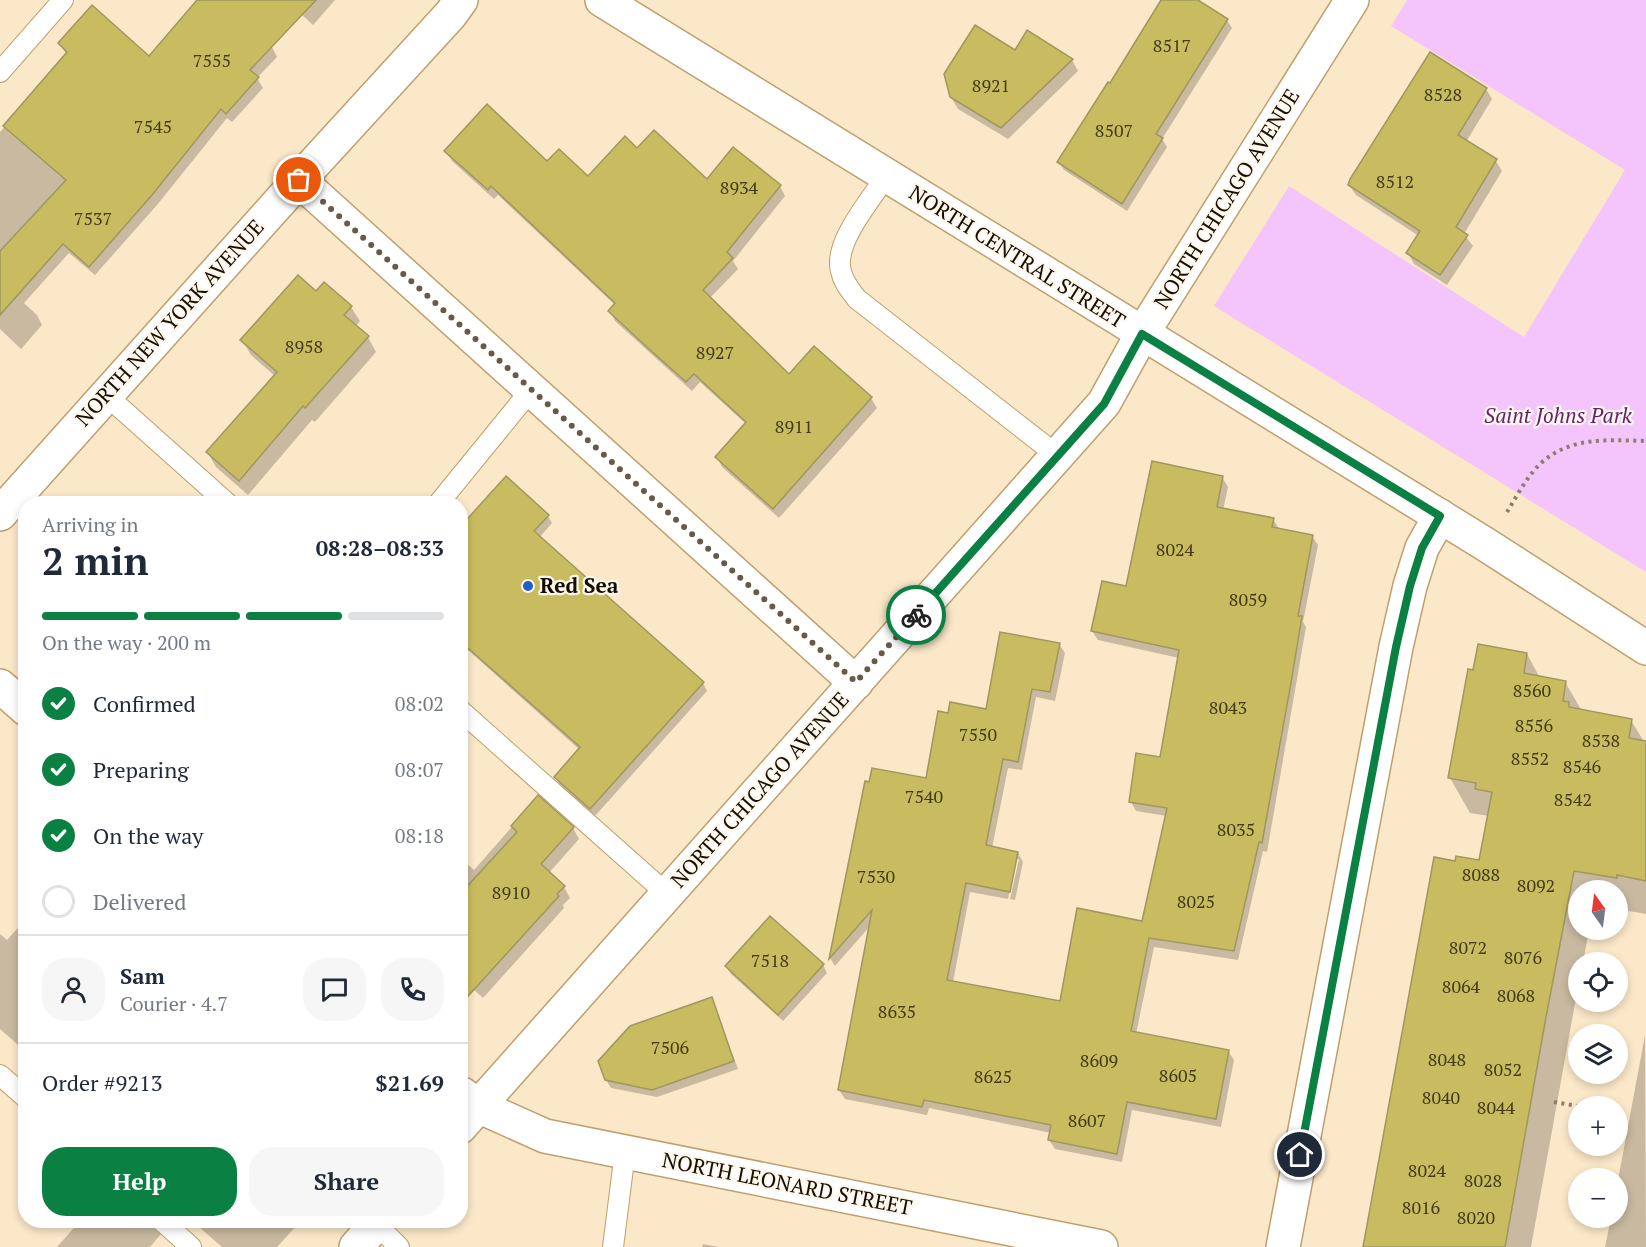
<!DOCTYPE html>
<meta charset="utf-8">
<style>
body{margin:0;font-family:"PT Serif",serif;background:#f6f6f7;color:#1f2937;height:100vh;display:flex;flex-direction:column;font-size:22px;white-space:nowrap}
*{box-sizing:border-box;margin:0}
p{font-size:20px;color:#747a83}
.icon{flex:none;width:33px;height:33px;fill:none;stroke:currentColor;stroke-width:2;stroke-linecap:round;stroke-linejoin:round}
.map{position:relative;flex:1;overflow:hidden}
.panel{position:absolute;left:18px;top:496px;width:450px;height:732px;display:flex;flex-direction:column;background:#fff;border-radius:24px;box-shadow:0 3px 9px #0003}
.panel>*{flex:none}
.needle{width:39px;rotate:346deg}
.tools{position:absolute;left:1568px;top:880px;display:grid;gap:12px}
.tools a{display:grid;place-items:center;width:60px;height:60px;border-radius:50%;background:#fff;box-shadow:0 3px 9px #0003;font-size:30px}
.pin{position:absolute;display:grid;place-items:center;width:51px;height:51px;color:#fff;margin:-26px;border:3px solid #fff;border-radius:50%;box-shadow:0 2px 6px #0007}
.courier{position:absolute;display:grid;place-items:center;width:60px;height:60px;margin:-30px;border:4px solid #0b8043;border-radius:50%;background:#fff;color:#222;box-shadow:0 2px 8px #0007}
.head em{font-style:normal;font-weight:700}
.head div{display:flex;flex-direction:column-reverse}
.head{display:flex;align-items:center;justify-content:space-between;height:102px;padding:0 24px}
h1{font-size:39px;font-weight:700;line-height:45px}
.bar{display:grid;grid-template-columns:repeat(4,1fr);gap:9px 6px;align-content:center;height:72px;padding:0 24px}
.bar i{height:8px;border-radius:4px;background:#e0e1e3}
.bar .selected{background:#0b8043}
.bar p{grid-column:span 4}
.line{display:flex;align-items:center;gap:15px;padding:0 24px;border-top:2px solid #e0e1e3}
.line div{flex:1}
.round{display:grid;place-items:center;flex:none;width:63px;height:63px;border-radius:24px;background:#f6f6f7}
ol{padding:0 24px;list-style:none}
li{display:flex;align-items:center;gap:18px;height:66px}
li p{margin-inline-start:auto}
li .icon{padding:6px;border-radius:50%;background:#0b8043;color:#fff;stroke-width:4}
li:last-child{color:#747a83}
li i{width:33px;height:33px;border:3px solid #e0e1e3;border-radius:50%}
.action{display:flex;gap:12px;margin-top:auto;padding:12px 24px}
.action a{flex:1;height:69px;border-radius:24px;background:#0b8043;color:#fff;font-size:24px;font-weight:700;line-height:69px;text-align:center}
.action a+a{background:#f6f6f7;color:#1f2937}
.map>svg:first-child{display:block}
</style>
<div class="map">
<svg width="1646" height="1247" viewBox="0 0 1646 1247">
<rect width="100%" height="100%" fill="#fbe8c9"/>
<polygon fill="#f4c4fd" points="1407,0 1646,0 1646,572 1214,306 1289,186 1524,337 1625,170 1391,26"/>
<g fill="#0003">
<polygon points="199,0 219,0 272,47 277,57 257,78 263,88 232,122 227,118 157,205 95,275 69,253 24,303 37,315 42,325 21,349 0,329 0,132 67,55 59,43 149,58"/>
<polygon points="286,0 335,0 313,25"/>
<polygon points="1163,0 1195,0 1227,20 1232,28 1162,139 1167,147 1127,211 1064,170 1059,162 1111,85"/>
<polygon points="1028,32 1072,60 1078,71 1008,139 958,109 951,97 1015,52"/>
<polygon points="1486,89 1492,99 1466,142 1496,161 1502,171 1464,234 1473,246 1447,285 1414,264 1408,253 1419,236 1356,195 1349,185"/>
<polygon points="637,150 707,181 780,186 785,196 733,261 738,269 710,298 789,376 815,348 871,398 877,408 779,518 722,467 717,457 746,424 700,382 692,391 615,321 610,311 615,305 498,195 494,199 452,161 446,151 547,163 588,178"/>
<polygon points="351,307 360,321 355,327 368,337 376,352 315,422 312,420 248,495 216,467 208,453 275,376 251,355 242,340"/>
<polygon points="1222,477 1228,487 1223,510 1273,519 1279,529 1312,536 1318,545 1303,622 1306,627 1267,852 1263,851 1238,960 1154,947 1136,1034 1228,1051 1234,1060 1221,1127 1132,1110 1122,1162 1055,1149 1049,1140 1051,1133 929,1108 927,1115 845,1099 839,1090 870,926 835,966 830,958 866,783 927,780 949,715 987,710 1059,644 1065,653 1055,701 1036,697 1022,770 1008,768 992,848 1018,853 1023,862 1015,900 1010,899 1019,859 1016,859 1008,899 970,892 953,982 1061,1003 1144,923 1167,816 1136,811 1131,802 1161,759 1179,658 1098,640 1092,631"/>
<polygon points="548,516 552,523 539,538 703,683 707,691 595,816 560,785 555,777 580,750 460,643 460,529"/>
<polygon points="1527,654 1540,678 1565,682 1582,711 1631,720 1644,742 1646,742 1646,914 1617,909 1617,891 1578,891 1578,930 1589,930 1583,963 1578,963 1578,987 1531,1247 1364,1247 1456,862 1481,862 1489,816 1470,813 1450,778 1474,672"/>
<polygon points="538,797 573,828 579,839 549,873 564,887 570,898 563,905 564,908 483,998 460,977 460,857 474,870"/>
<polygon points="26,919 26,1052 0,1029 0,934 7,940"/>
<polygon points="823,965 827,973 783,1021 731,974 726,966"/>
<polygon points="711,999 738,1069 657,1097 611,1088 606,1080"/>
<polygon points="1645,1035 1646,1247 1605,1247 1611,1218 1617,1218 1617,1185"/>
<polygon points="80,1221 172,1221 150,1247 57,1247"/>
<polygon points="192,1221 301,1221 277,1247 222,1247"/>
<polygon points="703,1244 719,1247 702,1247"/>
</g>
<g fill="#c9bc60" stroke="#9f975f" stroke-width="1.5">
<polygon points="197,0 316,0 250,70 259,77 226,114 221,109 152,195 89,267 63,244 0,315 0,251 66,180 3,126 67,52 58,43 92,5 149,56"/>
<polygon points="1161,0 1198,0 1228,19 1156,134 1163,138 1122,204 1057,162 1108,82 1110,83"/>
<polygon points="975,25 1015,50 1027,30 1073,59 1001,128 950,97 944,74"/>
<polygon points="1430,52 1487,88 1458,135 1497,159 1456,227 1468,235 1440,275 1406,253 1420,231 1348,185 1350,179"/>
<polygon points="487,104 547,161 559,149 588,176 625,136 637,148 654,130 707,179 733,147 781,185 727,252 733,258 703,290 789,374 814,346 872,397 773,509 715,457 746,422 694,374 686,382 649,349 608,311 615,303 491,186 488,190 444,151"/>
<polygon points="298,275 316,291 324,282 352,306 344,315 369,336 305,408 303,406 239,481 206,452 277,372 240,340"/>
<polygon points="1152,461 1223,476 1217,507 1274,518 1272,527 1313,535 1298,616 1302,616 1291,683 1262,843 1259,842 1234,951 1149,938 1131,1031 1229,1050 1216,1119 1127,1102 1117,1154 1048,1140 1051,1125 924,1100 922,1107 838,1090 872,910 829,959 865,781 869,782 872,768 926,778 938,711 948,713 950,702 986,709 1000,632 1060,643 1050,692 1032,689 1018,762 1003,759 986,845 1018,852 1010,892 966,883 947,980 1060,1001 1077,908 1142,921 1167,808 1129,802 1136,753 1160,757 1179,650 1091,631 1102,581 1126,586"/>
<polygon points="506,476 549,515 534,531 704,682 590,809 554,777 580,747 460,641 460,527"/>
<polygon points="1478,644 1527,653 1524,673 1566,681 1563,701 1569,702 1569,707 1632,719 1629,738 1646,741 1646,881 1617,875 1617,878 1574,871 1546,1017 1505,1247 1363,1247 1434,857 1455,861 1456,856 1479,860 1492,792 1475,789 1476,783 1448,778 1468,669 1473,670"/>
<polygon points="538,795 574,827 541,864 565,886 557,894 559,896 460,1005 460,894 517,832 511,826"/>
<polygon points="770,916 824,964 778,1015 725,966"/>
<polygon points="712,997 734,1061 652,1090 605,1080 598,1061 630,1026"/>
</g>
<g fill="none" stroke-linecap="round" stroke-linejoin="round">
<g stroke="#bda06d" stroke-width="22">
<g id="lane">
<polyline points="0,72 63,0"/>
<path d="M 886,176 C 871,200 833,243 841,271 C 843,282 850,290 857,299 L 1058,456"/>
<polyline points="106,395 228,504"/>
<polyline points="438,504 531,390"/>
<polyline points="460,710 667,894"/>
<polyline points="0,1075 26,1098"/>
<polyline points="162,1221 191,1247"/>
<polyline points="376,1224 399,1247"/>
<polyline points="613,1247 625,1152"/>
</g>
</g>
<g stroke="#bda06d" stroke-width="36">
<g id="street">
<polyline points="602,0 1485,544 1646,648"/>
<polyline points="299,180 856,683"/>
<polyline points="0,514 299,180 451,14 461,0"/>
<polyline points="0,686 26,709"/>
<polyline points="462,1094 478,1106 545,1136 1101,1247"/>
<polyline points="460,1127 1104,403 1142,334 1352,0"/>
<polyline points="356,1247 379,1221"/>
<polyline points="1283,1247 1396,647 1410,586 1422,548 1440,516"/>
</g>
</g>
<g stroke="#8c7e67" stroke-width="4" stroke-dasharray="3 4.5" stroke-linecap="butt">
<path d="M 1507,512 C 1517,496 1526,478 1539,465 C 1569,436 1607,440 1646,441"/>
<polyline points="1554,1102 1583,1107"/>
</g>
<use href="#lane" stroke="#fff" stroke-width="20"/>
<use href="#street" stroke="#fff" stroke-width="33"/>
</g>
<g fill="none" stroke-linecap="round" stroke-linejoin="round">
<polyline stroke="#675a46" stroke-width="6" stroke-dasharray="0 10.8" points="299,180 856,682 916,615"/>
<polyline stroke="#0b8043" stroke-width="8" points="916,615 1104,404 1142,334 1440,516 1422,548 1410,586 1396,647 1300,1155"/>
</g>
<circle fill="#225eca" stroke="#fdf7ed" stroke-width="2" cx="528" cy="586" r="6"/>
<g text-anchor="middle" stroke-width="4.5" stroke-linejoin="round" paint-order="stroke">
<g font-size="18" fill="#443918">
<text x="1172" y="52">8517</text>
<text x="212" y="67">7555</text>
<text x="991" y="92">8921</text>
<text x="1443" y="101">8528</text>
<text x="153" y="133">7545</text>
<text x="1114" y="137">8507</text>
<text x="1395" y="188">8512</text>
<text x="739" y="194">8934</text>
<text x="93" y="225">7537</text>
<text x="304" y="353">8958</text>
<text x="715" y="359">8927</text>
<text x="794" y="433">8911</text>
<text x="1175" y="556">8024</text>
<text x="1248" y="606">8059</text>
<text x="1532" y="697">8560</text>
<text x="1228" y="714">8043</text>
<text x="1534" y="732">8556</text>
<text x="978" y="741">7550</text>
<text x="1601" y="747">8538</text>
<text x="1530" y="765">8552</text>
<text x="1582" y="773">8546</text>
<text x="924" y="803">7540</text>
<text x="1573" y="806">8542</text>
<text x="1236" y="836">8035</text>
<text x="1481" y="881">8088</text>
<text x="876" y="883">7530</text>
<text x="1536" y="892">8092</text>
<text x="511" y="899">8910</text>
<text x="1196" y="908">8025</text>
<text x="1468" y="954">8072</text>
<text x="1523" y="964">8076</text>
<text x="770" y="967">7518</text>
<text x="1461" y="993">8064</text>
<text x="1516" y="1002">8068</text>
<text x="897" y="1018">8635</text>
<text x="670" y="1054">7506</text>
<text x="1447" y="1066">8048</text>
<text x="1099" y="1067">8609</text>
<text x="1503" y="1076">8052</text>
<text x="1178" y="1082">8605</text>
<text x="993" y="1083">8625</text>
<text x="1441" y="1104">8040</text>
<text x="1496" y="1114">8044</text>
<text x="1087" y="1127">8607</text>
<text x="1427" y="1177">8024</text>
<text x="1483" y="1187">8028</text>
<text x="1421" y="1214">8016</text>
<text x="1476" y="1224">8020</text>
</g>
<g font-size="21" fill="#170d00" stroke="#fdf7ed">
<text transform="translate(1227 199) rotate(-58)" y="7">NORTH CHICAGO AVENUE</text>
<text transform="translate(1017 257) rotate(32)" y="7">NORTH CENTRAL STREET</text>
<text transform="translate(170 323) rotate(-48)" y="7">NORTH NEW YORK AVENUE</text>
<text transform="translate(760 790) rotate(-48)" y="7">NORTH CHICAGO AVENUE</text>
<text transform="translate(787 1184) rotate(11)" y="7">NORTH LEONARD STREET</text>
</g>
<g font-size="21" font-style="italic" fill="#641f71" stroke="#fdf7ed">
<text x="1558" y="423">Saint Johns Park</text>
</g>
<g font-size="21" font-weight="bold" fill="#170d00" stroke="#fdf7ed" text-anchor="start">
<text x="540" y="593">Red Sea</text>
</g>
</g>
</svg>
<div class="tools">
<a><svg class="needle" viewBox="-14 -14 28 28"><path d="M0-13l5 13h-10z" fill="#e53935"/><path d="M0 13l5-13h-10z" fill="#747a83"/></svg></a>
<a><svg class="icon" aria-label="locate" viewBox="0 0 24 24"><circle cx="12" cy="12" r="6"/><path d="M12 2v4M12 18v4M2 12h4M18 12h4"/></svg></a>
<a><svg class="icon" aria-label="layers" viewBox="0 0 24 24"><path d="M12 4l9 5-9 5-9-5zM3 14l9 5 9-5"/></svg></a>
<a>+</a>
<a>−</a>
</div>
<div class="pin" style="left:299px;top:180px;background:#ea580c"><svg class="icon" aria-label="bag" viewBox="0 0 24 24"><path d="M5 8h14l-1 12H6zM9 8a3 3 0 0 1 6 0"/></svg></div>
<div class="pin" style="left:1300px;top:1155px;background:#1f2937"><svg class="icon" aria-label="home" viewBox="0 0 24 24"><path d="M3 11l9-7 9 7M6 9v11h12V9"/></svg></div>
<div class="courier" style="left:916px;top:615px"><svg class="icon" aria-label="bike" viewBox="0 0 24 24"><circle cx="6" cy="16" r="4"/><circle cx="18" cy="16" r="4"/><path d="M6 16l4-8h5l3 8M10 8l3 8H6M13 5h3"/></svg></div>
<section class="panel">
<div class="head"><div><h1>2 min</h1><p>Arriving in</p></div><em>08:28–08:33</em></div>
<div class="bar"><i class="selected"></i><i class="selected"></i><i class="selected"></i><i></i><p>On the way · 200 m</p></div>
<ol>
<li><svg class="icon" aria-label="check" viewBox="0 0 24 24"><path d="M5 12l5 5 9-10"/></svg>Confirmed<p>08:02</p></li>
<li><svg class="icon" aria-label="check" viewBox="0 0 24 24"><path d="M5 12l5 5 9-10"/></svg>Preparing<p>08:07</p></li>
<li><svg class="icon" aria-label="check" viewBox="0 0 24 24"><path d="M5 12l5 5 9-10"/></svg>On the way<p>08:18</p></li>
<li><i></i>Delivered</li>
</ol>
<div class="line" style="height:108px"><a class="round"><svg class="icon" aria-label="person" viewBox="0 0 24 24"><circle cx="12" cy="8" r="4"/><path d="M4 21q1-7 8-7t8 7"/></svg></a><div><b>Sam</b><p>Courier · 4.7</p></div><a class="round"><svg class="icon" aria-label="chat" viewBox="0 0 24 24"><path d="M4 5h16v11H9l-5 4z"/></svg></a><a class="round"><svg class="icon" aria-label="phone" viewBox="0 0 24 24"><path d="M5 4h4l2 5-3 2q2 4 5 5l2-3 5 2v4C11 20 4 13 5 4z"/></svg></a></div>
<div class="line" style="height:78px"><div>Order #9213</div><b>$21.69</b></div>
<div class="action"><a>Help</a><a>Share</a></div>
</section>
</div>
